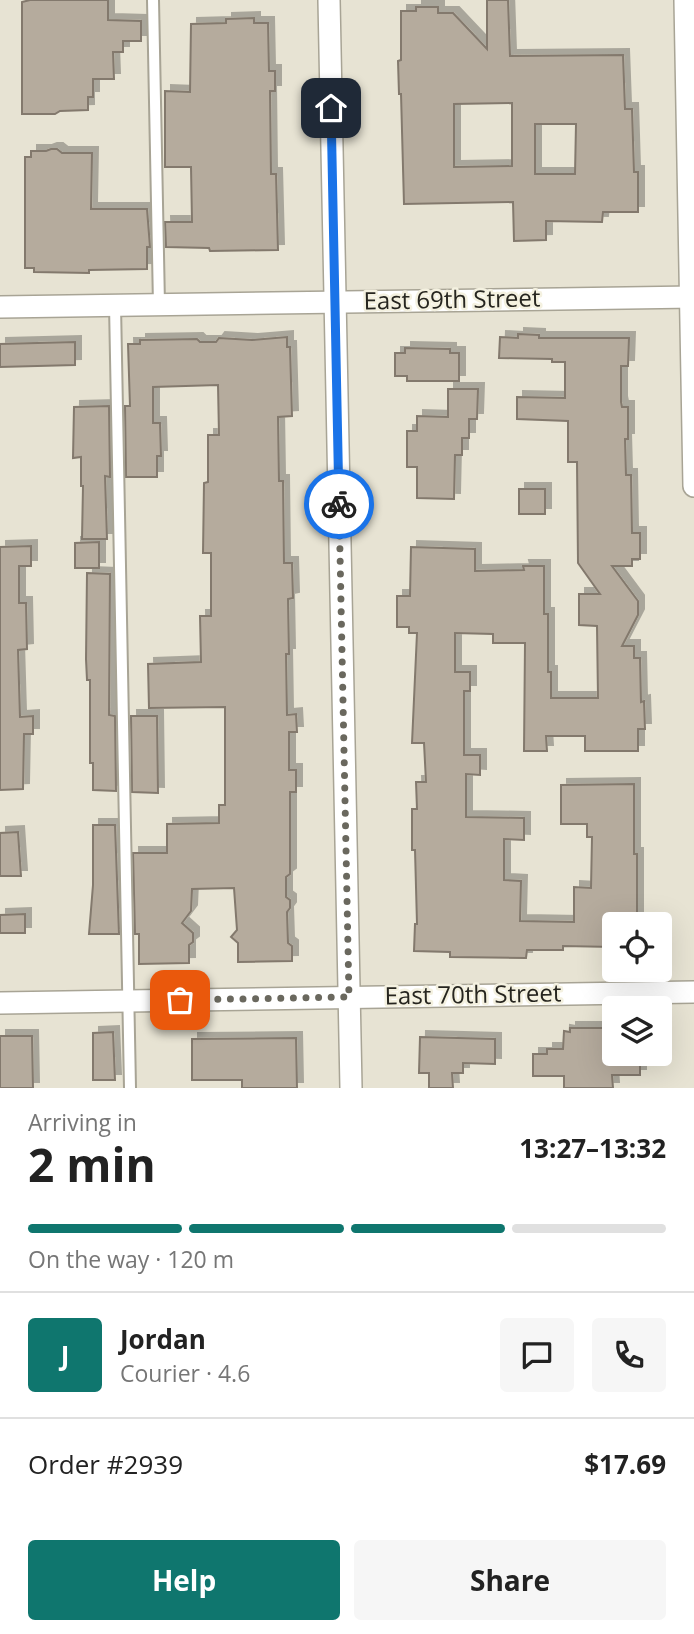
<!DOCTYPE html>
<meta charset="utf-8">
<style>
body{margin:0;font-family:"Open Sans",sans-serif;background:#f6f6f6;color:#222;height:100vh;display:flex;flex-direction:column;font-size:26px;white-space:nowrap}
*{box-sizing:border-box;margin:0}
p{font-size:23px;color:#767676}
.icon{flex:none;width:38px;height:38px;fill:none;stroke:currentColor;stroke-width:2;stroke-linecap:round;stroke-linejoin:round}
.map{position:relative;height:1088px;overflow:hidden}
.details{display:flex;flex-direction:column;background:#fff;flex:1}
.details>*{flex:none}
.buttons{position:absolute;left:602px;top:912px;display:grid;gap:14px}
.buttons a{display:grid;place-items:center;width:70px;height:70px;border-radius:7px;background:#fff;box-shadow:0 7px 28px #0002;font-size:35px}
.pin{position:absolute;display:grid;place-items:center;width:60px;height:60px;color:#fff;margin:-30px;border-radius:14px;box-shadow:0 4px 10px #0006}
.courier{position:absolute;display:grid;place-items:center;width:70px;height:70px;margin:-35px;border:5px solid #1a73e8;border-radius:50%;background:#fff;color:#222;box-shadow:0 2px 9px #0007}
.headline em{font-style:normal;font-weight:700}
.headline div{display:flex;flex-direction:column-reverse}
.headline{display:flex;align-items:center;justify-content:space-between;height:119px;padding:0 28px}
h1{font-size:46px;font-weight:700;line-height:52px}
.bar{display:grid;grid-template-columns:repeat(4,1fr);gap:10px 7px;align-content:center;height:84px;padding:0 28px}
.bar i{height:9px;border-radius:5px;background:#e0e0e0}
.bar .selected{background:#0f766e}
.bar p{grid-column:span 4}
.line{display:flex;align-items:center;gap:18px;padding:0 28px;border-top:2px solid #e0e0e0}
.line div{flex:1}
.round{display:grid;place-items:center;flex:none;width:74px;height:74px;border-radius:7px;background:#f6f6f6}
.cta{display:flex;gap:14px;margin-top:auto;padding:14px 28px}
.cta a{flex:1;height:80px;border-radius:7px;background:#0f766e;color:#fff;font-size:28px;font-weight:700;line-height:80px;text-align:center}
.cta a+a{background:#f6f6f6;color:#222}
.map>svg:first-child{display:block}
</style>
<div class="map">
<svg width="694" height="1088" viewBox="0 0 694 1088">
<defs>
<filter id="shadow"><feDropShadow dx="6" dy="-6" stdDeviation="0" flood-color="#0004"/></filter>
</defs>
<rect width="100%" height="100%" fill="#e7e3d3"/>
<g fill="#b5ab9d" stroke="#83796d" stroke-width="2" fill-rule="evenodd" filter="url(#shadow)">
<polygon points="30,0 108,0 108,20 141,21 141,41 123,41 123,52 113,52 114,79 93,79 93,97 88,97 88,110 60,111 55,114 22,114 22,2"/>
<path d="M 487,0 L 508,0 L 510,56 L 623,55 L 625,109 L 632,109 L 634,172 L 638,172 L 638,212 L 603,212 L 602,222 L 546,221 L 546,240 L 514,241 L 513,202 L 404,204 L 401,94 L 399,94 L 398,61 L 401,60 L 401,11 L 416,11 L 416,7 L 438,7 L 438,13 L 453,13 L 487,49 ZM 512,103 L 512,166 L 454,167 L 454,104 ZM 535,124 L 576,124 L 575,174 L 535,174 Z"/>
<polygon points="254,18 254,23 268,23 269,71 275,71 275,91 270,91 271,174 276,174 278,250 210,251 209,248 166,247 165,222 192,222 191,167 165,167 165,91 190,92 191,24 226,23 226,19"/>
<polygon points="51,149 57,149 62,153 92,153 91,209 147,209 150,247 147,247 147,269 89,270 89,273 34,272 34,268 25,268 25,157 31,157 31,151 46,151"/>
<polygon points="518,334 539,335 539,338 629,338 628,366 621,366 621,402 622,407 628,407 628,439 625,439 626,475 631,475 632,533 640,533 640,559 632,559 632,566 612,566 638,601 638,615 622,646 634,646 634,658 640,658 641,702 644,701 645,729 638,729 638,751 585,751 585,736 546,736 547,751 524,751 525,643 493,643 493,634 455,633 455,672 470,672 470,691 464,691 464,755 480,755 480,775 466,774 466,817 524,818 524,840 504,839 504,880 521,881 520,921 574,922 574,887 591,888 592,837 587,837 587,824 561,824 561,785 634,784 634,854 637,854 637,924 614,924 614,947 563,946 563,950 527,950 526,958 450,957 450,952 414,951 415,924 417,924 415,850 412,850 412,809 417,809 416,782 426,782 424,743 412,743 417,633 409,633 409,627 397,627 397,596 410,596 411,547 475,549 475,571 524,570 523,566 544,566 544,614 548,614 548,672 551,672 551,698 598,698 597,626 579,625 579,594 600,594 578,563 577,462 568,462 568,421 517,419 517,397 565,398 565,362 552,362 552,359 499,358 500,337 518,338"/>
<polygon points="287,337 287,347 290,347 292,416 278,417 279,481 283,481 284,563 292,563 293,598 288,599 289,654 286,654 287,715 296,714 297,732 289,732 289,770 296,770 296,792 290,792 290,874 286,877 286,897 290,900 290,908 287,912 288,943 292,946 292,961 238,962 238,943 231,937 237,930 234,888 192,889 191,911 182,923 193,933 193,942 189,945 189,963 139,964 139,934 135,934 133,853 167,853 167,824 219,823 219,805 225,805 225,707 149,708 148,664 201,662 200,616 211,616 211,553 203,553 204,483 208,482 208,435 219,435 218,385 153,387 153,423 160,423 161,456 157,456 157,477 126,477 125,406 130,406 128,344 140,344 140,340 197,339 200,342 216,342 219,338 252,340"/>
<polygon points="75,342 75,365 0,367 0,344"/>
<polygon points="405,348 450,349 450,353 459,353 459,381 407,381 407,376 395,376 395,353 405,353"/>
<polygon points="448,389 478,389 477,419 469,419 469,438 462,438 462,455 455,455 454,499 417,498 417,467 407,467 407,431 417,431 417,416 448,417"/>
<polygon points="109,406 110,477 105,476 107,539 82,539 83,486 81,486 81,457 73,458 74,407"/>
<rect x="519" y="489" width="26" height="25"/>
<polygon points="99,542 99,568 75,568 75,543"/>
<polygon points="31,546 31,566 19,566 19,603 26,603 27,649 18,650 20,717 33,716 33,734 24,734 23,789 0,790 0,547"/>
<polygon points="87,573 110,574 109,715 115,716 116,791 93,790 93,763 90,763 90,680 87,680 86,659"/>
<polygon points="131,716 157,716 158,793 132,792"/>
<polygon points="93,825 115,825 119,934 89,934 93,885"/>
<polygon points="18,832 21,876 0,876 0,833"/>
<polygon points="25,914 25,933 0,933 0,915"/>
<polygon points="570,1028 614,1028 614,1054 640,1054 640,1075 612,1075 613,1088 564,1088 564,1076 533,1076 533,1054 547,1054 547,1049 563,1049 564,1031 570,1032"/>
<polygon points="113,1032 115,1080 93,1080 93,1033"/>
<polygon points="0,1036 32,1036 33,1088 0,1088"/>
<polygon points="420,1037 495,1039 495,1064 463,1063 463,1073 452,1073 453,1088 429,1088 429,1073 419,1073"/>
<polygon points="296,1038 297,1088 242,1088 242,1080 192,1080 192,1039"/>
</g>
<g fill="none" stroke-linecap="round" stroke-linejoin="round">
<g stroke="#a8a495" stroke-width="14">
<g id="service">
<polyline points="153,0 159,305"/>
<polyline points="115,305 130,1088"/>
</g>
</g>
<g stroke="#a8a495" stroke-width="24">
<g id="minor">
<polyline points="329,0 351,1088"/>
<polyline points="685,0 694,486"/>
<polyline points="0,307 694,297"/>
<polyline points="0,1003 694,992"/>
</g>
</g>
<use href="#service" stroke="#fff" stroke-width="10"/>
<use href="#minor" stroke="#fff" stroke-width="21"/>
</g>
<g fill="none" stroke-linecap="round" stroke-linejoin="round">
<polyline stroke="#6a685e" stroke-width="7" stroke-dasharray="0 12.6" points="180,1000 349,997 339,504"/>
<polyline stroke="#1a73e8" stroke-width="9" points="331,108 339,504"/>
</g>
<g text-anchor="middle" stroke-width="5" stroke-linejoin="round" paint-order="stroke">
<g font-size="24" fill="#26251f" stroke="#f4f1e0">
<text transform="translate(452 300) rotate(-1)" y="8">East 69th Street</text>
<text transform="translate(473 995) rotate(-1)" y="8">East 70th Street</text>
</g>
</g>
</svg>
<div class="buttons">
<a><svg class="icon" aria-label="locate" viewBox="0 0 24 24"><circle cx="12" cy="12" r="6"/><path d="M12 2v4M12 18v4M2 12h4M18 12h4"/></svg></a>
<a><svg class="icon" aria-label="layers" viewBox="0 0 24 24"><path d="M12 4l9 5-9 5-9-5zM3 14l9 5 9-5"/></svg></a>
</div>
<div class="pin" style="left:180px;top:1000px;background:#ea580c"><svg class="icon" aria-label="bag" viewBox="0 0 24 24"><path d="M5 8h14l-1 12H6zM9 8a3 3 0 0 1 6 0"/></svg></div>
<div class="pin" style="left:331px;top:108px;background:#1f2937"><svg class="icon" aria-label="home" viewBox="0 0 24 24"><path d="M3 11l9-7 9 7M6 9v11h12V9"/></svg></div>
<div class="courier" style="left:339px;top:504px"><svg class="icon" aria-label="bike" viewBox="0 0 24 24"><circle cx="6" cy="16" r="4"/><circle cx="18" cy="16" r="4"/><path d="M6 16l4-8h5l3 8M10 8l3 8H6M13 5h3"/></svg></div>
</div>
<section class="details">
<div class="headline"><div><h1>2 min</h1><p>Arriving in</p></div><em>13:27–13:32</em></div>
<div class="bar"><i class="selected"></i><i class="selected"></i><i class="selected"></i><i></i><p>On the way · 120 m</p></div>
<div class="line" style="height:126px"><b class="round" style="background:#0f766e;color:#fff">J</b><div><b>Jordan</b><p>Courier · 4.6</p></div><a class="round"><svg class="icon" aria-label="chat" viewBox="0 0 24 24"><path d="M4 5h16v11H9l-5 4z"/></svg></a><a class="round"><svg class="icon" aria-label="phone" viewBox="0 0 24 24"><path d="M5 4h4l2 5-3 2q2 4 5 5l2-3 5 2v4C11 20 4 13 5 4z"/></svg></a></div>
<div class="line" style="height:91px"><div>Order #2939</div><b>$17.69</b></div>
<div class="cta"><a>Help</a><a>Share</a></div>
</section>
